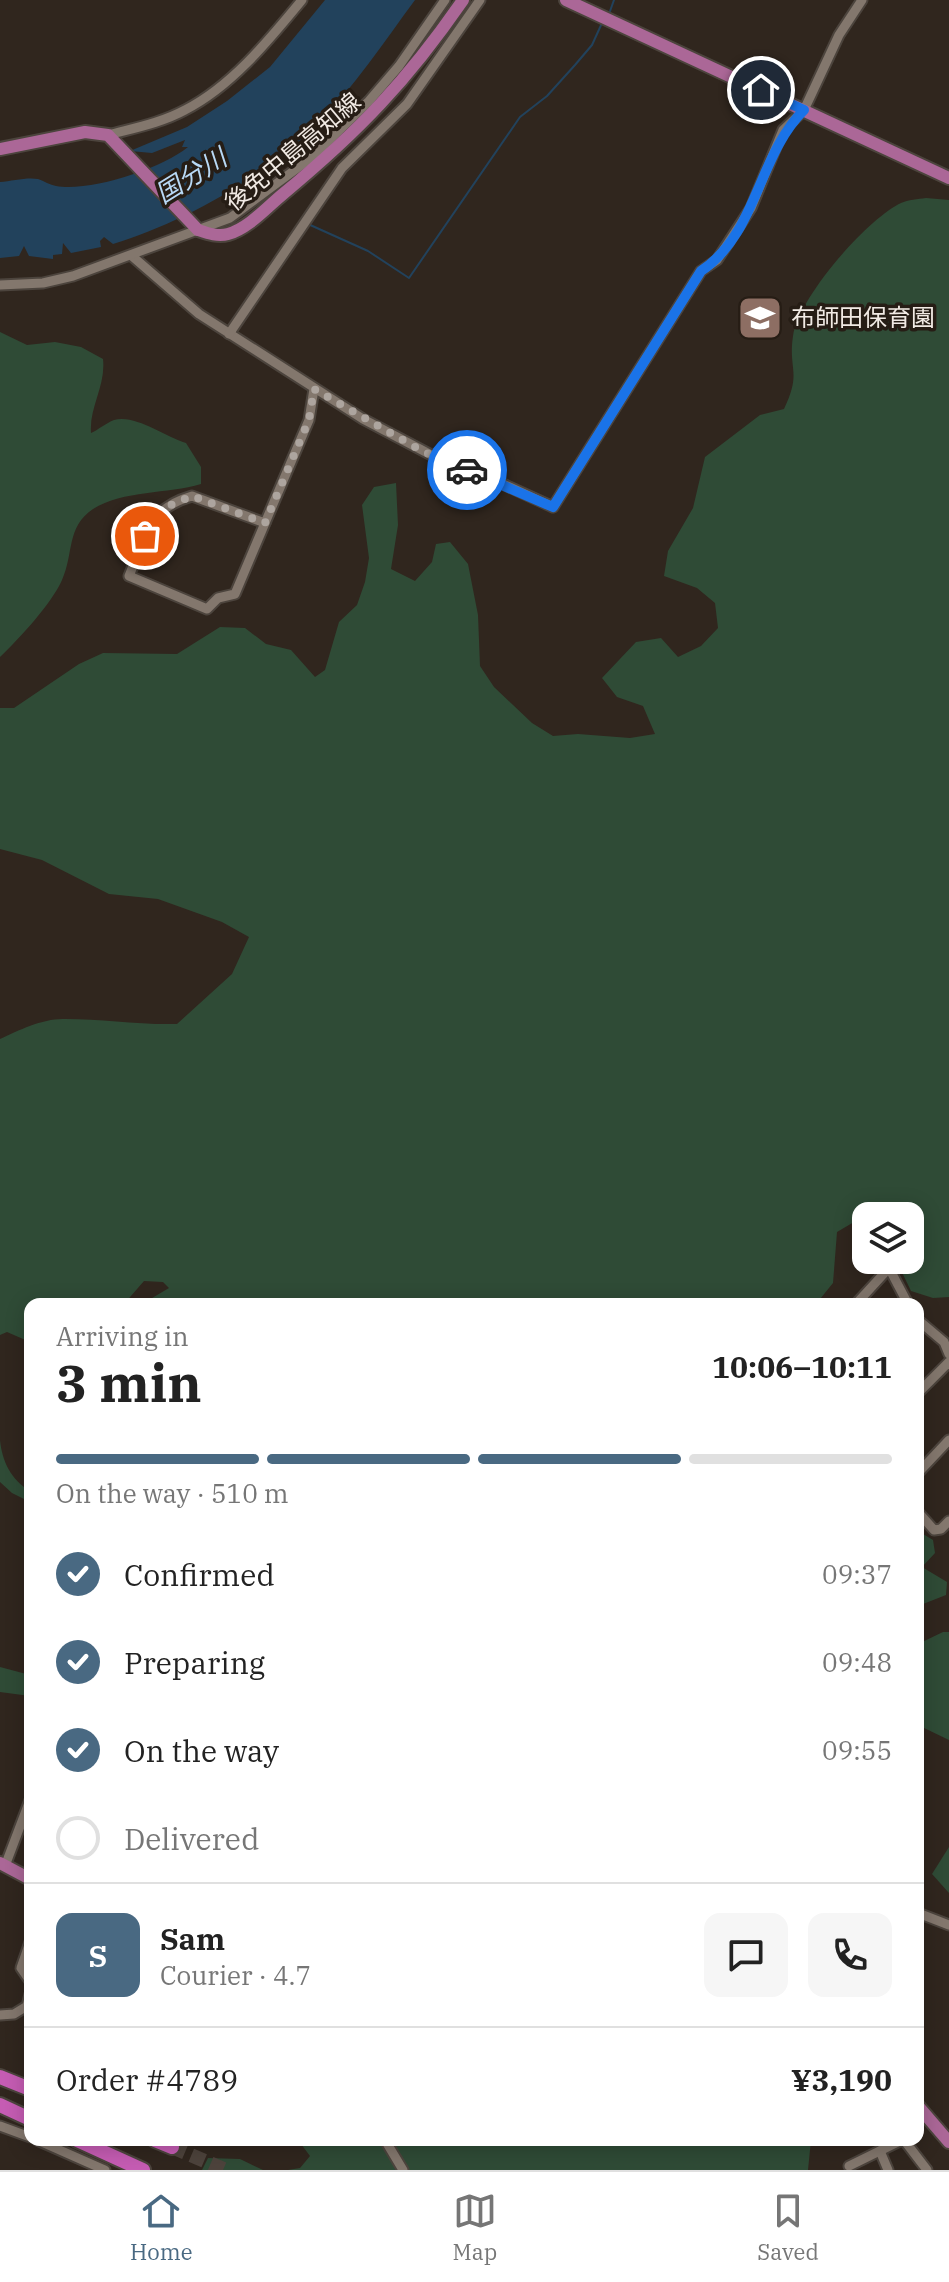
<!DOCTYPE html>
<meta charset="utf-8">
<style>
body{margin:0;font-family:"IBM Plex Serif","Noto Sans JP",serif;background:#f6f6f6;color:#222;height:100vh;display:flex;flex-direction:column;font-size:30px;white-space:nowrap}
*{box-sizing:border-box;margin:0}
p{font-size:26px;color:#767676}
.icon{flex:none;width:44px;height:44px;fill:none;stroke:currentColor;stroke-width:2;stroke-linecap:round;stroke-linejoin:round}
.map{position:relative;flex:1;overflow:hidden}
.drawer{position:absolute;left:24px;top:1298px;width:900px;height:848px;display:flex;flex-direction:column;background:#fff;border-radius:16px;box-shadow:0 4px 20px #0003}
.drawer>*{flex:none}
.fabs{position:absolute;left:852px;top:1202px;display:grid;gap:16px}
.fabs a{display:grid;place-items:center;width:72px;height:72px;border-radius:16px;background:#fff;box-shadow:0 4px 20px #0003;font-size:40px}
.pin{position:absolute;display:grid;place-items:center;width:68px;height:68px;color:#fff;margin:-34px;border:4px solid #fff;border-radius:50%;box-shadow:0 2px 8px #0007}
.courier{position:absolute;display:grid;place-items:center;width:80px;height:80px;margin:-40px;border:6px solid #1a73e8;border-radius:50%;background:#fff;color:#222;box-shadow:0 2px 10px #0007}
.overview em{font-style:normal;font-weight:700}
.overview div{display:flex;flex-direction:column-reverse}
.overview{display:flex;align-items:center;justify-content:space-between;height:136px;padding:0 32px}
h1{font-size:52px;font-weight:700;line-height:60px}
.bar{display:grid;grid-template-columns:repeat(4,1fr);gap:12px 8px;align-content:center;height:96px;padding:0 32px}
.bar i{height:10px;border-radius:6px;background:#e0e0e0}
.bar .active{background:#496982}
.bar p{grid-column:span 4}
.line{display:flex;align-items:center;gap:20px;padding:0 32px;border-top:2px solid #e0e0e0}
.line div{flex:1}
.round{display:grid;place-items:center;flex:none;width:84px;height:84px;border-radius:16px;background:#f6f6f6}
ol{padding:0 32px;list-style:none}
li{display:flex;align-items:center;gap:24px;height:88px}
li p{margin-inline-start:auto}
li .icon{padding:8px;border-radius:50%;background:#496982;color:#fff;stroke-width:4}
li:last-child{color:#767676}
li i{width:44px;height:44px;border:4px solid #e0e0e0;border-radius:50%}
.tab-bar{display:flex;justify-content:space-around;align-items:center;height:112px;border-top:2px solid #e0e0e0;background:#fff;font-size:22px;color:#767676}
.tab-bar a{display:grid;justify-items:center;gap:4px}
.tab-bar .active{color:#496982}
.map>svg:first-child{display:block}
</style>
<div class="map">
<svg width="949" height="2170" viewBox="0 0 949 2170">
<rect width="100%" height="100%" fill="#30261e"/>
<g fill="#2f4b36">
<path d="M 926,198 L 949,200 L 949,1297 L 933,1298 L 911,1291 L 896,1260 L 910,1260 L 910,1216 L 866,1216 L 866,1224 L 854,1222 L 837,1232 L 833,1283 L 816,1304 L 142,1304 L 169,1288 L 163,1282 L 144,1281 L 124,1304 L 30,1304 L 30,1342 L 7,1332 L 0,1335 L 0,1039 C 19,1030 44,1018 65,1019 C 102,1019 139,1025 177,1024 L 232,974 L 249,937 L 222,922 L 158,899 L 109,894 L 42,860 L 0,849 L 0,708 L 14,708 L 79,664 L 103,653 L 177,654 L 220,627 L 245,628 L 266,644 L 291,650 L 315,677 L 325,670 L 339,622 L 357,605 L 365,582 L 369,558 L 362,505 L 374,487 L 396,483 L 398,525 L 391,569 L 415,581 L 432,562 L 436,544 L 450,542 L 468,564 L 478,615 L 480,666 L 494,687 L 532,723 L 553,736 L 578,734 L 630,738 L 655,734 L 643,706 L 617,697 L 602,678 L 636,642 L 661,638 L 678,657 L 701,646 L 718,628 L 715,603 L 697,588 L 664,576 L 668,551 L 693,508 L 705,457 L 760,415 L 784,409 C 802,372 788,370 793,336 C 798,298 867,219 901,203 C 908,200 918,199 926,198 Z"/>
<path d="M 0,332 L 27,345 L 55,342 L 81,347 L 103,359 C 106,386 89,407 91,433 C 98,430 106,423 114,420 C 135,414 164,436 186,443 L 201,467 L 201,484 C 168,494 123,490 93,509 C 66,527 74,554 62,580 C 52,603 19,639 0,657 Z"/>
<path d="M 0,1440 C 2,1461 11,1480 30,1491 L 30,1502 L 12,1493 L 0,1482 Z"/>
<polygon points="918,1531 933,1540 935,1553 922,1567 947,1582 946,1595 918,1606"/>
<polygon points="943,1632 949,1632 949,1740 922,1727 918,1728 918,1644"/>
<polygon points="0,1667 30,1675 30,1696 0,1692"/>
<polygon points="949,1847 949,1893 932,1874"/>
<polygon points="298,2140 811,2140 808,2170 288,2170 300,2168 310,2156"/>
<polygon points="208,2158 240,2159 263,2170 202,2170"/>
</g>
<path fill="#22425c" d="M 325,0 L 415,0 C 384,42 354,87 317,125 C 265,177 182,223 113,244 L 104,237 L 100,241 L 101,247 L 71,253 L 63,243 L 62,254 L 53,255 L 53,259 L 29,256 L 24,246 L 19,256 L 0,258 L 0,182 C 12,181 27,177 38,179 C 44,181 50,185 56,186 C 90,192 161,169 188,147 L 182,147 L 185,140 L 152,153 L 130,151 L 187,127 L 227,101 L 270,67 Z"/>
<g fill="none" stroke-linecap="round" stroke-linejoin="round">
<g stroke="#22425c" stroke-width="2">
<polyline points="609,14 614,0"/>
<polyline points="308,224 368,251 409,278 520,117 547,96 575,65 592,45 602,23"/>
</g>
<polyline stroke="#4d433c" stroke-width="14" stroke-dasharray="14 7" stroke-linecap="butt" points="172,2147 226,2170"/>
<g stroke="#4c443d" stroke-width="13">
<g id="minor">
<path d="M 108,135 C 134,128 161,123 185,110 C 232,86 269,40 302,0"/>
<polyline points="132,256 199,314 363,419 456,468 479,473 553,507 701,271 717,260 751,208 783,130 804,110 839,35 862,0"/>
<polyline points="0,285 43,283 73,276 230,218 311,158 369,101 399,66 445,0"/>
<polyline points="229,334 342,168 407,104 480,0"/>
<path d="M 192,496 L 265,523 L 235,594 L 218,598 L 207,609 L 129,576 C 146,536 147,509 192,496 Z"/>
<polyline points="265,523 309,420 314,389"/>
<polyline points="856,1304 889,1268 908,1304"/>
<polyline points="918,1320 944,1342 949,1354"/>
<polyline points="918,1393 949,1362"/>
<polyline points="918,1473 949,1440"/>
<polyline points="918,1512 934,1530 941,1529 949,1521"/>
<polyline points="5,1866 30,1800"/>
<polyline points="918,1913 949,1925"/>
<polyline points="30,1942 21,1968 30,1981"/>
<polyline points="0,2015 14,2014 27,2006 30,1994"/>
<polyline points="0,2126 30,2137"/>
<polyline points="37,2140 105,2170"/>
<polyline points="385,2140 403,2170"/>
<polyline points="904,2140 927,2170"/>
<polyline points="880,2151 888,2170"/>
<polyline points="849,2166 902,2140"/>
</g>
</g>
<g stroke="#4c443d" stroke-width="16">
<g id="major">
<polyline points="566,0 949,178"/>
<path d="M 0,149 L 85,132 L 108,135 L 198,230 C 207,233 218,237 228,234 C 249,228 267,207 283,194 C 359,131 407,81 463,0"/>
<polyline points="0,1863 30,1879"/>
<polyline points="918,2106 949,2142"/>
</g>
</g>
<g stroke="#4c443d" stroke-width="18">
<g id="highway">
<polyline points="0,2077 30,2089"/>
<polyline points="0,2105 30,2119"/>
<polyline points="77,2140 143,2170"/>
<polyline points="155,2140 172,2147"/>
</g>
</g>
<use href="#minor" stroke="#83776d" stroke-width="9"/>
<use href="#major" stroke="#ab6797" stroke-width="12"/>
<use href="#highway" stroke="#c55cb3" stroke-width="14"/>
</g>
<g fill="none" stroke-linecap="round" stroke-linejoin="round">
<polyline stroke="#ada59f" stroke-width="8" stroke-dasharray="0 14.4" points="145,536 159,510 192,496 265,523 309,420 314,389 422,451 467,470"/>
<path stroke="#1a73e8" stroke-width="10" d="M 467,470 L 553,507 L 701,271 C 757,234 758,155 804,110 L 761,90"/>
</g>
<defs>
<g id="school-square" transform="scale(2.3)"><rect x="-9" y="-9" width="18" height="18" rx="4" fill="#8d6e63" stroke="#261d15"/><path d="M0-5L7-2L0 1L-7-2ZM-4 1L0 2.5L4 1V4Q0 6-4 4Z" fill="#fff"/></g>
</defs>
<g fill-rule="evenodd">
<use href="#school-square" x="760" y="318"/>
</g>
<g text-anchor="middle" stroke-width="7" stroke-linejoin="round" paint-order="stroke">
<g font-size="24" fill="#f1eae4" stroke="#261d15">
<text transform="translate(293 152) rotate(-40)" y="8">後免中島高知線</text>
</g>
<g font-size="24" fill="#f1eae4" stroke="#261d15" text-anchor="start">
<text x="791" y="326">布師田保育園</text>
</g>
<g font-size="26" font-style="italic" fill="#b8d9f6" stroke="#261d15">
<text transform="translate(191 176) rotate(-32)" y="9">国分川</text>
</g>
</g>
</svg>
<div class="fabs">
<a><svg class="icon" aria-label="layers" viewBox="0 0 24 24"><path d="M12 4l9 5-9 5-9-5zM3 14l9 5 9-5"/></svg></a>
</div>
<div class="pin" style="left:145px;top:536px;background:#ea580c"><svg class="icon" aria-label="bag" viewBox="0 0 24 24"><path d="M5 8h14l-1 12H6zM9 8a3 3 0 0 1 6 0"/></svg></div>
<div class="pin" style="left:761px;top:90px;background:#1f2937"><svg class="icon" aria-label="home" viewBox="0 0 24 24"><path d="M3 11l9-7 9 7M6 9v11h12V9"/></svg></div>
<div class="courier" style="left:467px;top:470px"><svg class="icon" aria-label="car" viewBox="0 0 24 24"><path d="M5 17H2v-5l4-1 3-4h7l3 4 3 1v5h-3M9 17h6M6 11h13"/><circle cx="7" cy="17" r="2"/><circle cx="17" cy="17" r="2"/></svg></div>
<section class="drawer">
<div class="overview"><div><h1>3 min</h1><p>Arriving in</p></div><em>10:06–10:11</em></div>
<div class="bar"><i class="active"></i><i class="active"></i><i class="active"></i><i></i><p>On the way · 510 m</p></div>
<ol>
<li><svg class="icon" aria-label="check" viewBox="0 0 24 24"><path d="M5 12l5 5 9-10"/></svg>Confirmed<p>09:37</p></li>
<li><svg class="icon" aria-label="check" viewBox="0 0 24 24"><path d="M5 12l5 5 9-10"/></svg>Preparing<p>09:48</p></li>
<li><svg class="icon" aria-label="check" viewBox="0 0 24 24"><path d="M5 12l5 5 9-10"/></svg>On the way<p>09:55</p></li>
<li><i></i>Delivered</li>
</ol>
<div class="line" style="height:144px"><b class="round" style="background:#496982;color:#fff">S</b><div><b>Sam</b><p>Courier · 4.7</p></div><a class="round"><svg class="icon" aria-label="chat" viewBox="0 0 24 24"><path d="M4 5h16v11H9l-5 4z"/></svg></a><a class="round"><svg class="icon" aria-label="phone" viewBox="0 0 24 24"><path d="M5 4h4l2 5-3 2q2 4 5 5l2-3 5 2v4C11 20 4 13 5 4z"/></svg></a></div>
<div class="line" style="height:104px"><div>Order #4789</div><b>¥3,190</b></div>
</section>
</div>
<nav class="tab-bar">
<a class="active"><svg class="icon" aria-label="home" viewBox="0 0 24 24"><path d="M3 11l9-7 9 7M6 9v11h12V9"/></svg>Home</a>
<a><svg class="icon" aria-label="map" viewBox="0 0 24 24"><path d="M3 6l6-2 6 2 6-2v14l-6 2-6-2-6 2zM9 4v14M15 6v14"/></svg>Map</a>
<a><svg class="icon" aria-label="saved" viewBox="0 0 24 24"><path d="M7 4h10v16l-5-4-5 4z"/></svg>Saved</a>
</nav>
